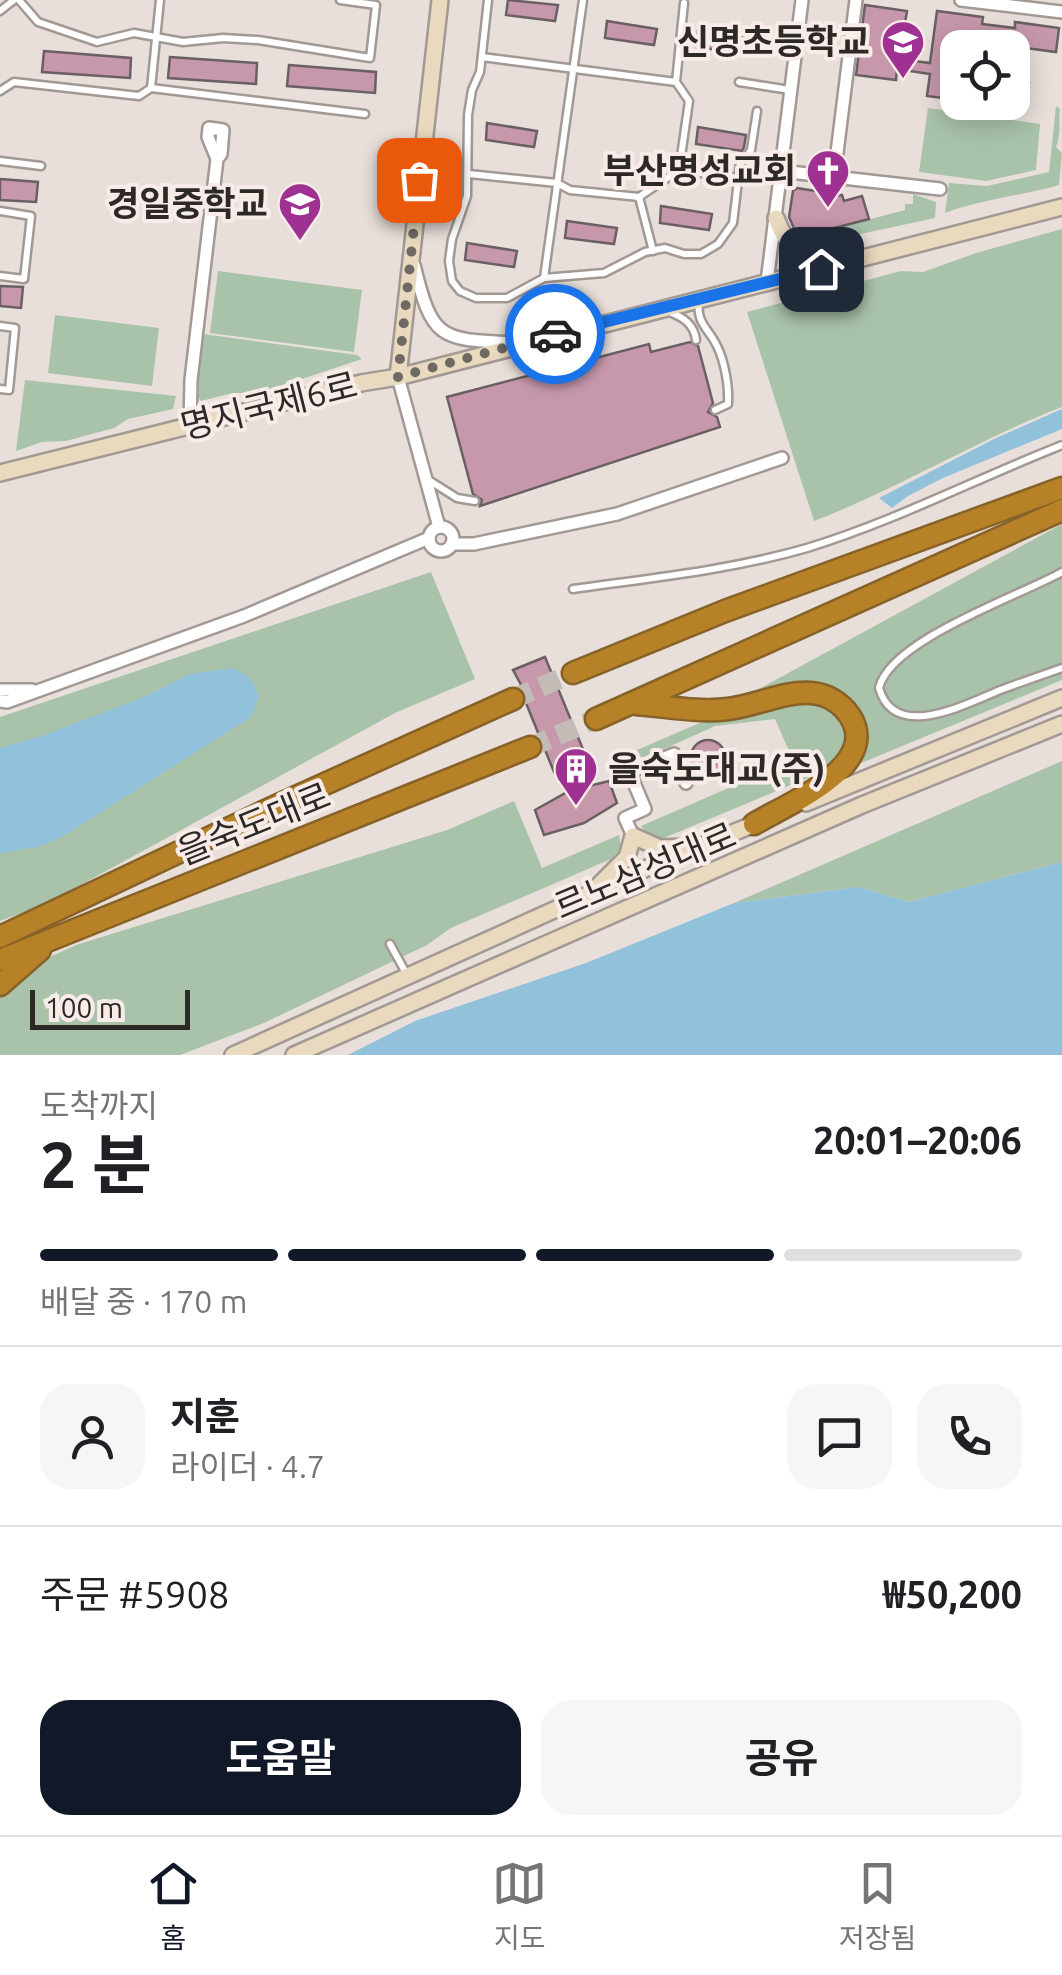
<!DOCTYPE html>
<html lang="ko">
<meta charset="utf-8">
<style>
body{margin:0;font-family:Ubuntu,"Noto Sans KR",sans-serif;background:#f6f6f6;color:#202124;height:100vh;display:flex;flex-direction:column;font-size:38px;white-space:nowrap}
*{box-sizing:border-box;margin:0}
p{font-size:32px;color:#757577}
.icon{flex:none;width:55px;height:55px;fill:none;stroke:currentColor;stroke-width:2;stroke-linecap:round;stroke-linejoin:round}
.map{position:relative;height:1055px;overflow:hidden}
.panel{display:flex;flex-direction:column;background:#fff;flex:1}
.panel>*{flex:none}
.tools{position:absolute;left:940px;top:30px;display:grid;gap:20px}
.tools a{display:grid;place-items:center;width:90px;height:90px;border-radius:20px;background:#fff;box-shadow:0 5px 25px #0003;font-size:50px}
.scale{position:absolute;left:30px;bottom:25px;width:160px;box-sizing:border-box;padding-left:10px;border:5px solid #2d2927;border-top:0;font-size:28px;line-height:35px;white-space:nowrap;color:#2d2927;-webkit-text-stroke:8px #f7ece7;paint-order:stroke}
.pin{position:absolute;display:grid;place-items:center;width:85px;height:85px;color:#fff;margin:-42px;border-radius:20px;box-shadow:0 5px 15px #0006}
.courier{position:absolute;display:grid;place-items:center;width:100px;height:100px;margin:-50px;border:8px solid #1a73e8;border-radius:50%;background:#fff;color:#222;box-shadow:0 2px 12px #0007}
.head em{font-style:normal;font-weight:700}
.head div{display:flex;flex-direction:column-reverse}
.head{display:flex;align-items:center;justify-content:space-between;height:170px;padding:0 40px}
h1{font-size:65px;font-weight:700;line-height:75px}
.bar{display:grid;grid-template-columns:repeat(4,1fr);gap:15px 10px;align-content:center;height:120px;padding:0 40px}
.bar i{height:12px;border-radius:8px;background:#e0e0e0}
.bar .selected{background:#111827}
.bar p{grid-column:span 4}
.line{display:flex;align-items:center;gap:25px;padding:0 40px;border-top:2px solid #e0e0e0}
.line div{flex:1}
.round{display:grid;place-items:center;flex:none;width:105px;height:105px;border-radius:30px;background:#f6f6f6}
.action{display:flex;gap:20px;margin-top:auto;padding:20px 40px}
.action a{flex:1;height:115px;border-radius:30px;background:#111827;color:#fff;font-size:40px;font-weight:700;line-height:115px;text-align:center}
.action a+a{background:#f6f6f6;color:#202124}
.dock{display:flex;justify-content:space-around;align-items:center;height:140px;border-top:2px solid #e0e0e0;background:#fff;font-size:28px;color:#757577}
.dock a{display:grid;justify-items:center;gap:5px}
.dock .selected{color:#111827}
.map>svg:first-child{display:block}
</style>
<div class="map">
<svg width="1062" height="1055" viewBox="0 0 1062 1055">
<rect width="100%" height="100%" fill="#e9dfda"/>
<g fill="#a9c3aa">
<path d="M 1056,106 L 1060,109 C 1058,121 1062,132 1056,147 L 1062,153 L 1059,185 C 1021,196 982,199 945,213 L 949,183 L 987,186 L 1049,172 Z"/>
<polygon points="928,108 1040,124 1036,170 986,181 919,172"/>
<polygon points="913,194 936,202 935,218 814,244 799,238 905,210 905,204 913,204"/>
<path d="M 1062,229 L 1062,407 C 977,440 900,488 814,521 L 747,312 L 901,271 L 923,272 L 976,253 Z"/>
<polygon points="218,271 362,290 354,352 210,333"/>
<polygon points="55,315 159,328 152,386 48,373"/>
<polygon points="203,334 357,355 362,359 260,393 233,393 201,401 196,395"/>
<polygon points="25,380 176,396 173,409 128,419 114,428 66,441 42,442 16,451"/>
<polygon points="1062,524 1062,680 849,768 845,704 742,698"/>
<polygon points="431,572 475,679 395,713 46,904 0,921 0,717"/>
<path d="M 824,699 L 851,732 L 839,765 L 664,838 C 653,839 647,835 641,826 L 793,760 L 775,719 L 715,726 L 642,759 L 637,750 L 709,719 L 740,710 Z"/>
<polygon points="1062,761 1062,862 909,902 859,887 734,903"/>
<polygon points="514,801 542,868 619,835 621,848 611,859 451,928 427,945 264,1023 180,1055 0,1055 0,993 41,961 76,945 447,830"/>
</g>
<g fill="#92c1dc">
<polygon points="1062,409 1062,429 943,478 908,496 892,508 879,498 996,438"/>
<polygon points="234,668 250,678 259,696 251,717 62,837 38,847 0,853 0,748 42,736 149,695 189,674"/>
<polygon points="1062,862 1062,1055 348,1055 415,1021 586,963 734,903 859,887 909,902"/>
</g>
<g fill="#c798ac" stroke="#6a6064" stroke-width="2.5">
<polygon points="508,0 558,5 555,21 506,15"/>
<polygon points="865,5 907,11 899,59 930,63 937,11 983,17 982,24 1015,28 1015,22 1059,28 1056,52 959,39 958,100 927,96 930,74 897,69 896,80 856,75"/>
<polygon points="607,21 657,29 654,45 605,38"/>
<polygon points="698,30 748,38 745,54 696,47"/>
<polygon points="44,51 131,58 130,78 42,72"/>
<polygon points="170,57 257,63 256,84 168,78"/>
<polygon points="289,65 376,72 375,93 287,86"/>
<polygon points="1012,81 1029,83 1025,109 1012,108"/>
<polygon points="487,123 537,131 534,147 486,140"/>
<polygon points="698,127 746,135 744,147 742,151 696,144"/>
<polygon points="0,179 38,182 36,202 0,200"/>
<polygon points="797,188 828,193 828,198 842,195 844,201 862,196 869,219 807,235 796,233 789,217 793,191"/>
<polygon points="661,206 712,214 709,230 660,223"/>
<polygon points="567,221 617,228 614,244 565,238"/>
<polygon points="467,243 517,251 514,267 465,260"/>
<polygon points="0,286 23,287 21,308 0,306"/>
<polygon points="690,342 698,346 713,403 708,412 717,417 720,427 480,506 482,500 473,494 447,397 649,344 651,352"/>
<polygon points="545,657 587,759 554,772 526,703 526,694 513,670"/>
<circle cx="708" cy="757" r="17"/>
<polygon points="609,781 617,803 584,823 544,835 535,810 569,791"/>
</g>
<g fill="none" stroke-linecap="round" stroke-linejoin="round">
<g stroke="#c3bbb6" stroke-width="20" stroke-dasharray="20 10" stroke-linecap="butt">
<polyline points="513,699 573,673"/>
<polyline points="530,747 596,719"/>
</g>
<g stroke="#a29894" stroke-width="11">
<g id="lane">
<polyline points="19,0 38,22 97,42 134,33 183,42 223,38 258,40 370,58 376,5 340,0"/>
<polyline points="488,0 480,72 472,90 468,115 467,196 452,239 449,261 452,281 460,291 476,298 507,298 544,278 604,273 645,252 665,248 684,254 701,254 718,244 733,223 740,164 751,150 757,111"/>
<polyline points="0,11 14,0"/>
<polyline points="482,57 676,82"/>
<polyline points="739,82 790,90"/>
<polyline points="151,88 365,114"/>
<polyline points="0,91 14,82 139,96 151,88 160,0"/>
<polyline points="0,161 41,166"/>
<polyline points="679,170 738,178"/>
<polyline points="469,174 557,183 570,190 639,197 679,170 689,101 676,82 684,3"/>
<polyline points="639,197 653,251"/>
<polyline points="0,211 31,216 24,279 0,276"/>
<polyline points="544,278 583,0"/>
<path d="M 699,302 C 696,323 709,329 717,346 C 725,362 729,387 728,404 L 715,410"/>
<path d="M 669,312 C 683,317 694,324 696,340"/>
<polyline points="0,326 15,328 9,390 0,389"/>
<polyline points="427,479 457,498 475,501"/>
<path d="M 1062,572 C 1019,596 890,640 879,688 C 895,744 969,702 1003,689 C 1022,682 1042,675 1062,668"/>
<path d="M 573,589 C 651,578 731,570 807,548 C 895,521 976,479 1062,445"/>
<polyline points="390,944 406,973"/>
</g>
</g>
<g stroke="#a29894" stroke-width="16">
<g id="street">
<polyline points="961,0 1062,12"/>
<polyline points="781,171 940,189"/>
<polyline points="834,177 856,0"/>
<path d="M 414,265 C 433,343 441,339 518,343"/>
<polyline points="767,282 802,0"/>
<polyline points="398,377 439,527"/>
<polyline points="190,426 191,380 217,159 221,154 223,130 209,128 208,137 217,159"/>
<circle cx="441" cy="539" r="12"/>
<polyline points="452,544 474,544 617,514 782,458"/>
<polyline points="0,690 32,690"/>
<polyline points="0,701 7,702 244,616 429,538"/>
<polyline points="626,764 645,809 625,818 633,836"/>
<polyline points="630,772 674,754 686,783"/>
</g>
</g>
<g stroke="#a29894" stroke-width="20">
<g id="secondary">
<path d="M 776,218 C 790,255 800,254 838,261"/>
<polyline points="398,377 440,0"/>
<polyline points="0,473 361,383 398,377 1062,207"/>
<polyline points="806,803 1062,698"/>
<polyline points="600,884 627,857 633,836 660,848 687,847"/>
<polyline points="233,1055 656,864 762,821"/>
<polyline points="294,1055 862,805 1062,724"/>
</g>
</g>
<g stroke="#876228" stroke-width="25">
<g id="highway">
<polyline points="573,673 725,611 1062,488"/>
<path d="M 636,704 C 665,706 699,713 728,709 C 756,706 783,691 811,693 C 827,694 841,703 850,716 C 882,766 787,804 754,824"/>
<polyline points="596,719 1062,510"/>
<polyline points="0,937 276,806 513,699"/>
<polyline points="0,960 530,747"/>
<polyline points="0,985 40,950"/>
</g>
</g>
<use href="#lane" stroke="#fff" stroke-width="6"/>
<use href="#street" stroke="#fff" stroke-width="11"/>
<use href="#secondary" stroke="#e9d9be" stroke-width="15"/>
<use href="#highway" stroke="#b78128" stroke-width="20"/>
</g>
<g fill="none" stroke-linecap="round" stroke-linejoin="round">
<polyline stroke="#6f6966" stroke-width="10" stroke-dasharray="0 18" points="419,180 398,377 555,334"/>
<polyline stroke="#1a73e8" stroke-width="12" points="555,334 821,269"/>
</g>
<defs>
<g id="school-pin" transform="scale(2.25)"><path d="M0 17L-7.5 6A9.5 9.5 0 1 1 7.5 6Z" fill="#9e3191" stroke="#f7ece7"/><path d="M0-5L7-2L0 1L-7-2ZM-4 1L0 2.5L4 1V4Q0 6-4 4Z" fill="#fff"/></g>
<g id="church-pin" transform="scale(2.25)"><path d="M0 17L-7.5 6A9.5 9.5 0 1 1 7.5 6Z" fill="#9e3191" stroke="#f7ece7"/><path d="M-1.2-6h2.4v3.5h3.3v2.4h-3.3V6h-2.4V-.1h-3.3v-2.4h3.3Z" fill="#fff"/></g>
<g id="building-pin" transform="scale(2.25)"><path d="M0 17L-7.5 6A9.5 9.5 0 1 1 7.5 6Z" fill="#9e3191" stroke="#f7ece7"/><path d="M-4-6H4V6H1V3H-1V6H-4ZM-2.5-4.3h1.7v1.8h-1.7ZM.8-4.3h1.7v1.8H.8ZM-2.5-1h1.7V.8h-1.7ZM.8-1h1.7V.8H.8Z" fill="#fff"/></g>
</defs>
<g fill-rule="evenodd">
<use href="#school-pin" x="903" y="42"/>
<use href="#church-pin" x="828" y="171"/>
<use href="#school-pin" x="300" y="204"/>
<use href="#building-pin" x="576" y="769"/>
</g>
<g text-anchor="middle" stroke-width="8" stroke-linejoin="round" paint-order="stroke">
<g font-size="35" font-weight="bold" fill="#2d2927" stroke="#f7ece7" text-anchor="end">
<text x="870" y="54">신명초등학교</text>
<text x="796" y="183">부산명성교회</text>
<text x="268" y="216">경일중학교</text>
<text x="608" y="781" text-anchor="start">을숙도대교(주)</text>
</g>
<g font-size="35" fill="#2d2927" stroke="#f7ece7">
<text transform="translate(269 406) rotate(-14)" y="12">명지국제6로</text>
<text transform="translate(254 824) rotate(-22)" y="12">을숙도대로</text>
<text transform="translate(645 871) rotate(-23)" y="12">르노삼성대로</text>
</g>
</g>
</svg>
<div class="tools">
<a><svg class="icon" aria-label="locate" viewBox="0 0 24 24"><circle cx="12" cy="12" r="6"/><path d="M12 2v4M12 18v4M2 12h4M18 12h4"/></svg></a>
</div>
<div class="scale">100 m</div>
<div class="pin" style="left:419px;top:180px;background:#ea580c"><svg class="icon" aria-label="bag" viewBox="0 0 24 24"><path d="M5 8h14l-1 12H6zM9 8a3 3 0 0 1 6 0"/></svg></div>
<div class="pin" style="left:821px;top:269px;background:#1f2937"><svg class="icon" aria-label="home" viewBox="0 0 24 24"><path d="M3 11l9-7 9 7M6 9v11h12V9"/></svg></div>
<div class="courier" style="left:555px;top:334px"><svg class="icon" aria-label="car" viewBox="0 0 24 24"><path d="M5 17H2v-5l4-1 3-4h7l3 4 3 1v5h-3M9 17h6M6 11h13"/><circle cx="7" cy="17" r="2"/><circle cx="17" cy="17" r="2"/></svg></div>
</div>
<section class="panel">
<div class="head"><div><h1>2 분</h1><p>도착까지</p></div><em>20:01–20:06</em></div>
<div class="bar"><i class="selected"></i><i class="selected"></i><i class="selected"></i><i></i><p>배달 중 · 170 m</p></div>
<div class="line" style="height:180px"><a class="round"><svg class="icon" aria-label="person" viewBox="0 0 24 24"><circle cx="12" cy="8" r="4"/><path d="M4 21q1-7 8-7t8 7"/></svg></a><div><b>지훈</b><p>라이더 · 4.7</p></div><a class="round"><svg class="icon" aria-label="chat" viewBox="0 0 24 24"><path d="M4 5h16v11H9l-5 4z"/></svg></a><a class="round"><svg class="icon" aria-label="phone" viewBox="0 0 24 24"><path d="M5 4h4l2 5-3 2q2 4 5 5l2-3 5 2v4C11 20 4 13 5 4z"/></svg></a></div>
<div class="line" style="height:130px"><div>주문 #5908</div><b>₩50,200</b></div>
<div class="action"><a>도움말</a><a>공유</a></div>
</section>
<nav class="dock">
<a class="selected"><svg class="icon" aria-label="home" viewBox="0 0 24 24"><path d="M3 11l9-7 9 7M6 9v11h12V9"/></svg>홈</a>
<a><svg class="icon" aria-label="map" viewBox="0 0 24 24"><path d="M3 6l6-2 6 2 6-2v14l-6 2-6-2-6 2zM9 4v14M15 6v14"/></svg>지도</a>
<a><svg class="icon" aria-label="saved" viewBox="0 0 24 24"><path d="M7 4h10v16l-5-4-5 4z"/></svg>저장됨</a>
</nav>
